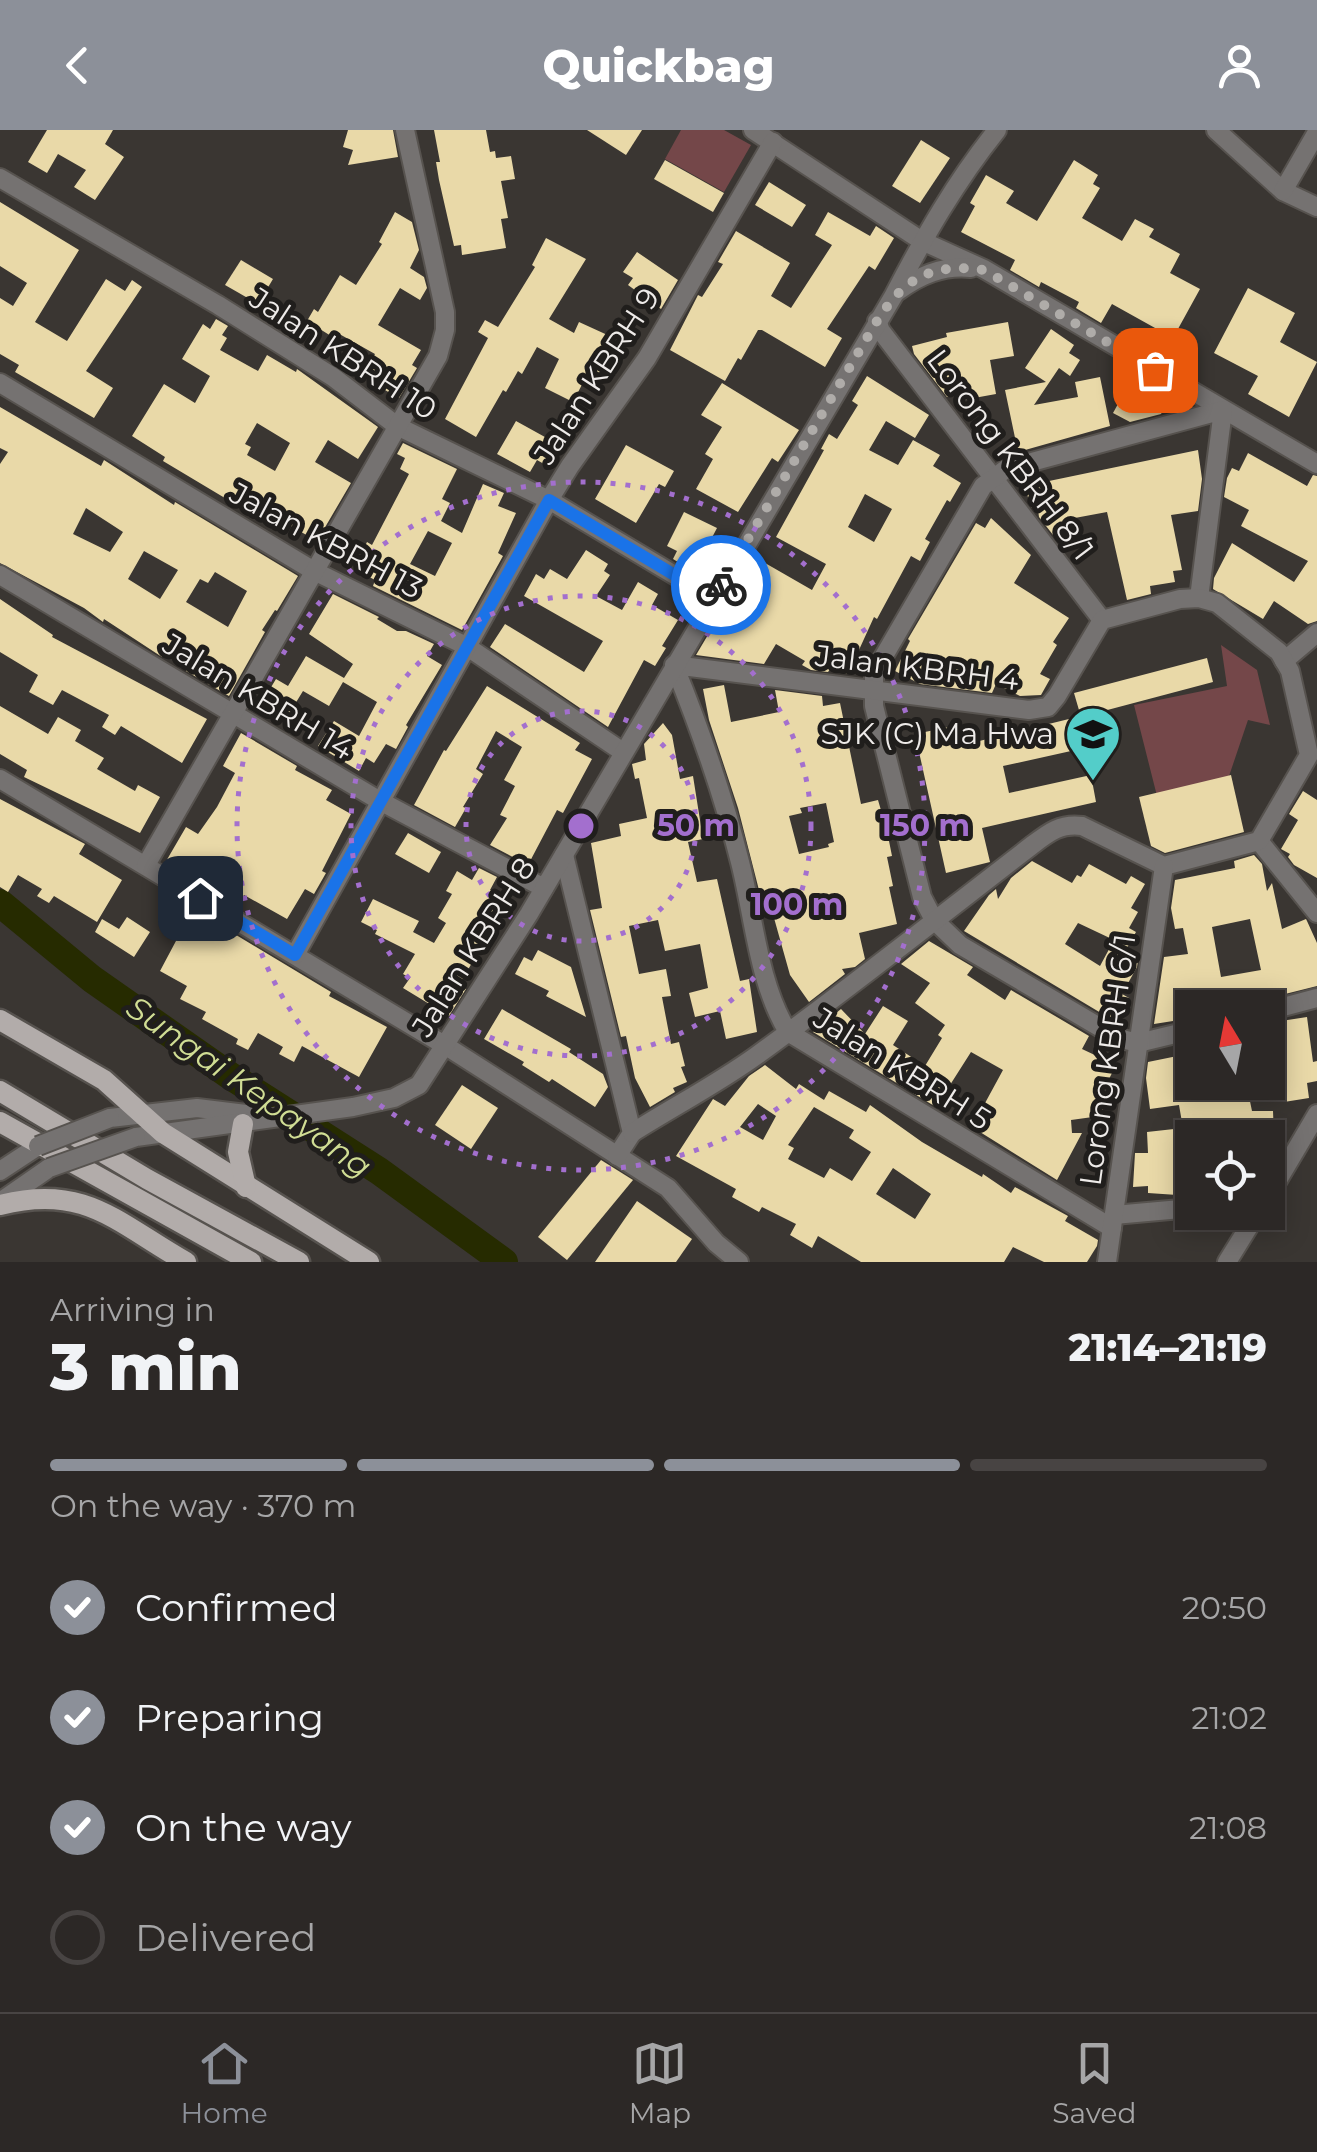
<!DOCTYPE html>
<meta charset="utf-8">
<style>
body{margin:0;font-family:Montserrat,sans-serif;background:#34302e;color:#f1f3f6;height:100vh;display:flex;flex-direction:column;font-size:38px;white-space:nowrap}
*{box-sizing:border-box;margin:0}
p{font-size:32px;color:#a6a6a7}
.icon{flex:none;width:55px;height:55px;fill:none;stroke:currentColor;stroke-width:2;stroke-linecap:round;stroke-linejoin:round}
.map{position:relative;height:1132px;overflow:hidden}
.drawer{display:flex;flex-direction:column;background:#2c2826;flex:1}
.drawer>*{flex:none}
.needle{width:65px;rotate:350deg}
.buttons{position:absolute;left:1175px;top:860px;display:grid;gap:20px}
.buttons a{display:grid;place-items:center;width:110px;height:110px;border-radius:0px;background:#2c2826;box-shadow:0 5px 25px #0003,0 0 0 2px #484443;font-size:50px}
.pin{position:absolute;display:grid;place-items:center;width:85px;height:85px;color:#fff;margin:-42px;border-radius:20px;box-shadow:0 5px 15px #0006}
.courier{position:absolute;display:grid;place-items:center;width:100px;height:100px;margin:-50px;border:8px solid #1a73e8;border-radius:50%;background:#fff;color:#222;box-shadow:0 2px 12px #0007}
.headline em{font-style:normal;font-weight:800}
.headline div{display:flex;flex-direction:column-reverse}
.headline{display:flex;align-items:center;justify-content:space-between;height:170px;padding:0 50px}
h1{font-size:65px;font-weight:800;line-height:75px}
.bar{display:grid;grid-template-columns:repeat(4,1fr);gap:15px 10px;align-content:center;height:120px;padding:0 50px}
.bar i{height:12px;border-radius:8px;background:#484443}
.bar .current{background:#8c9099}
.bar p{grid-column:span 4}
ol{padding:0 50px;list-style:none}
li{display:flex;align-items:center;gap:30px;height:110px}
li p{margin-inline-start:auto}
li .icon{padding:10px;border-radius:50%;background:#8c9099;color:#fff;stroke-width:4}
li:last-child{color:#a6a6a7}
li i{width:55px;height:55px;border:5px solid #484443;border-radius:50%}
header{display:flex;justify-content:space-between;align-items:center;height:130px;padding:0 50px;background:#8c9099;color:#fff;font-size:45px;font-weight:800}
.menu{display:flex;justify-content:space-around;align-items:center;height:140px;border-top:2px solid #484443;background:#2c2826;font-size:28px;color:#a6a6a7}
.menu a{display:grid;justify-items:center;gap:5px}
.menu .current{color:#8c9099}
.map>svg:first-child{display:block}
</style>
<header><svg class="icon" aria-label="back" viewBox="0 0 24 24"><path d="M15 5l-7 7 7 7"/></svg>Quickbag<svg class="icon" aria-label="person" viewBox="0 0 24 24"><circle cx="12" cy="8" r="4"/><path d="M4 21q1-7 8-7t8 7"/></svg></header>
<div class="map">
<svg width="1317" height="1132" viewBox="0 0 1317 1132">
<rect width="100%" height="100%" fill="#3a3632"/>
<g fill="#744749">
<polygon points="681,0 724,0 751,15 724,62 665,29"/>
<polygon points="1221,515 1257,540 1270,595 1248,590 1227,652 1157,666 1134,575 1227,556"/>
</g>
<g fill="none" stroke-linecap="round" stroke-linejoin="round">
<polyline stroke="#262b00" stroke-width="28" points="0,773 92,849 229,945 379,1041 504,1132"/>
</g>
<g fill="#e9d9a8" fill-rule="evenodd">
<polygon points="47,0 113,0 105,14 124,27 95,70 74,57 86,40 58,24 47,43 28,32"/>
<polygon points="348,0 393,0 398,27 348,35 353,20 343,17"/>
<polygon points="434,0 486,0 490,22 495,21 496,28 511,26 515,49 501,51 508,88 501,89 506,118 462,125 461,115 454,116 439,50 436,32 440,32"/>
<polygon points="587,0 642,0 626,25"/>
<polygon points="921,10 950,28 920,73 892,56"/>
<polygon points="665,30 724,63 713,82 654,49"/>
<polygon points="1074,30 1098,45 1093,54 1100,58 1082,88 1122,111 1135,89 1154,99 1149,107 1180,124 1170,143 1200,159 1173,208 1112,174 1101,193 1076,178 1079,172 1041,152 1039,157 1010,140 1015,130 961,102 975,76 970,73 986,45 1014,61 1006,73 1037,91"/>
<polygon points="769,52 806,75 792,97 755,75"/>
<polygon points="0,72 79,120 35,192 67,211 106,149 125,161 132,150 142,157 86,241 113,258 94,288 15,242 19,235 0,224 0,168 13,176 27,153 0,136"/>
<polygon points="395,82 412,92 419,120 410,138 424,147 427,158 420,170 400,158 378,195 421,220 412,235 417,238 399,268 362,247 375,224 334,201 331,206 307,191 314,179 318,182 340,145 356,155 382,114 379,112"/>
<polygon points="828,82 870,106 876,96 894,108 875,140 869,136 827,199 842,208 825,237 762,200 758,200 741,230 738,228 725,251 670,220 698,165 702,167 723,134 718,132 736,101 790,133 771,166 791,178 832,115 815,105"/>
<polygon points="546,108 586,129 549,189 574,203 579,192 614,208 610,215 626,222 615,245 604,240 602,244 590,239 573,272 545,258 559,229 537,217 522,244 518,241 506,262 503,260 476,307 445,289 488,208 478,202 485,190 498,197 535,137 532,135"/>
<polygon points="637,122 678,150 661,179 628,155 633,148 623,142"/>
<polygon points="241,130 273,149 258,174 225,155"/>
<polygon points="1248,158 1295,183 1280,212 1317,232 1289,287 1248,264 1258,246 1214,223"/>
<path d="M 216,189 L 228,196 L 222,205 L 227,208 L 220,220 L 258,241 L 267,225 L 296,242 L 297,239 L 378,297 L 358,329 L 328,310 L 315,332 L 351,353 L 317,411 L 280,390 L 275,398 L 163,331 L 165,327 L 132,306 L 164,254 L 195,273 L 210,246 L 182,229 L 203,194 L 210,199 ZM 257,293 L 290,313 L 275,341 L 247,325 L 251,317 L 245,314 Z"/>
<polygon points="1008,192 1014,226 990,230 996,264 963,270 962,263 947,267 914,224 912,216 947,207 946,203"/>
<polygon points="1051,199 1074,215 1069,223 1080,230 1070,246 1059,238 1034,275 1078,267 1075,252 1100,247 1110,296 1018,322 1005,260 1046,252 1025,238"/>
<path d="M 867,246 L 929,285 L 915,308 L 886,291 L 869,320 L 898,335 L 913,310 L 940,325 L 933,336 L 961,353 L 950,372 L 947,370 L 925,409 L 930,412 L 920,431 L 911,426 L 877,489 L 874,487 L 848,544 L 831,538 L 828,542 L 811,540 L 802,535 L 805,531 L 776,514 L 764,534 L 696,525 L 746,441 L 750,443 L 758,429 L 812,460 L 826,434 L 776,407 L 824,320 L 821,319 L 829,304 L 837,309 L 858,275 L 852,271 ZM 865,364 L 892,379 L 874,412 L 848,397 Z"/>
<polygon points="722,253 799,300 778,332 772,328 738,382 696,359 713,329 705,324 722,297 701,285"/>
<polygon points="1128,256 1165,277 1161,284 1130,292 1113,283"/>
<path d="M 0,277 L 101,336 L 104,330 L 174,375 L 175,372 L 298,446 L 277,481 L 275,480 L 262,500 L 265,502 L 229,566 L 186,541 L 189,534 L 166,520 L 162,527 L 104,489 L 103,492 L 84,478 L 0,433 L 0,334 L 8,322 L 0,318 ZM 86,378 L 123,402 L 110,422 L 73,404 ZM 144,421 L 178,440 L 160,469 L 128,449 ZM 215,442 L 247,461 L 228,497 L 186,472 L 200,449 L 208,453 Z"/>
<polygon points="516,291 563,317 551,338 537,330 530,342 497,324"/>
<path d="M 403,313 L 457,339 L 442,369 L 450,373 L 441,391 L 462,403 L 483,354 L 504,363 L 498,376 L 516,383 L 498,423 L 503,426 L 462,500 L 373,456 L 375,450 L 354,439 L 367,412 L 372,415 L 409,344 L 400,339 L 405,328 L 397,324 ZM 428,401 L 452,413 L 435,446 L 410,434 Z"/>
<polygon points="626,315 674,341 665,357 659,354 636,393 595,369"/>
<polygon points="1198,320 1202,349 1198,381 1171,385 1182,440 1173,441 1175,452 1150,456 1151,464 1127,470 1107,382 1064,390 1068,408 1057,410 1039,387 1038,380 1034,381 1030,375 1025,356"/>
<polygon points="1248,323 1307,356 1313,345 1317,346 1317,491 1308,494 1274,471 1263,489 1213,459 1214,448 1232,413 1294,452 1308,431 1241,396 1249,380 1224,367 1227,348 1232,338 1239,341"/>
<polygon points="684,382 717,398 694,442 673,429 677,421 667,416"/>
<polygon points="991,388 1031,425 1014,453 1069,488 1053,512 1057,515 1040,544 1050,549 1041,565 1020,566 996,554 992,563 920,554 895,541 910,511 908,509 976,393 985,398"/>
<polygon points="586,420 608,434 604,441 610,445 596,466 622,480 638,452 658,464 652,475 678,490 662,516 666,518 655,536 644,530 608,597 490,517 505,494 584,542 603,511 524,466 536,444 544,449 550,439 567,449"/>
<polygon points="333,464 379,487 377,489 397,501 406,501 434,514 427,526 442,535 406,595 408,597 396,619 386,614 374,633 366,628 359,641 318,616 334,591 359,606 377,572 343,552 329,576 303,561 284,592 259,577 276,549 288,556 306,526 344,548 353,534 309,504"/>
<polygon points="0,469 53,505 52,507 207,589 182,633 121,596 115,605 102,597 109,585 62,560 53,575 29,562 38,545 0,522"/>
<polygon points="1207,528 1213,552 1081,587 1074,563"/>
<path d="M 724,555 L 731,592 L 779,582 L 775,560 L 822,566 L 823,576 L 840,573 L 861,674 L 878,670 L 887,701 L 892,726 L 887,727 L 893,756 L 889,757 L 897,794 L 859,803 L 865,829 L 855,837 L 842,839 L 845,844 L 809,872 L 790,845 L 767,763 L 760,764 L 738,678 L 709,590 L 703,559 ZM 826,673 L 834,712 L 828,714 L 829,717 L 799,724 L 789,686 L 802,683 L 800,678 Z"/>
<polygon points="487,556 580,613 575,620 592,629 563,683 557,680 528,735 490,715 507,688 500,685 515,656 504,650 522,617 496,601 476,639 483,644 463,677 466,678 455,697 414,675 444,620 446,621"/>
<polygon points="0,576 48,604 58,587 81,600 75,611 104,628 97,639 135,661 138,655 160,667 140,703 24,647 27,640 0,624"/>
<polygon points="1073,588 1080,619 1003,636 1009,663 1091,645 1096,672 982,698 990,732 946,743 915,604 959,595 963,615"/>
<polygon points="663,593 672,605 680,649 693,646 703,709 688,712 697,752 717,749 740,851 749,849 757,902 726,909 720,881 695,887 689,863 708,858 700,814 665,821 658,790 629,796 639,844 666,839 671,866 662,867 671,914 679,912 685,936 681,937 687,952 673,958 675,962 650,977 635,948 626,906 621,907 590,780 602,778 591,713 621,706 619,694 647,688 639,648 635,649 632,634 646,630 644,614"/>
<polygon points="241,603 297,636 295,640 332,660 326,670 351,684 322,741 326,743 314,764 305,759 287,789 244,765 237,776 165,733 186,697 198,704 217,677 235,643 223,636"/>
<polygon points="1231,645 1244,702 1165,723 1151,716 1139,667"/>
<polygon points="1303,661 1317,670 1317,748 1294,735 1288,727 1290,724 1281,719 1298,690 1289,684"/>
<polygon points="0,669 85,714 79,724 122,750 97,792 54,766 49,773 37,766 42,759 18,745 8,762 0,757"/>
<polygon points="408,703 441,722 429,743 395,724"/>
<path d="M 1254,725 L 1262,734 L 1267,761 L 1272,753 L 1282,799 L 1306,789 L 1307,791 L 1317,813 L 1317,856 L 1265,869 L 1257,875 L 1192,878 L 1192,888 L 1154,894 L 1164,827 L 1188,824 L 1183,798 L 1175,799 L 1171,778 L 1175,750 L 1235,738 L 1234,731 ZM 1250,789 L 1261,840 L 1221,847 L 1212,797 Z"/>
<path d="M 1032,731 L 1072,753 L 1077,745 L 1081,747 L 1089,734 L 1126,754 L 1131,746 L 1145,754 L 1131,778 L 1138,782 L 1129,798 L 1136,802 L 1124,823 L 1138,830 L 1137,837 L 1122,864 L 1129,868 L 1116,892 L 964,801 L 989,765 L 996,759 L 998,769 L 1011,748 ZM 1078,793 L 1114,810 L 1100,836 L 1065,814 Z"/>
<polygon points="479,738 497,747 490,760 508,769 496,791 500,794 487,816 483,814 459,855 466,859 449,886 403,858 410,848 403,844 415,824 375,804 377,800 361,792 373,769 419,791 413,802 434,813 446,793 438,788 452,764 446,761 457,741 472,750"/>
<polygon points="193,779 331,862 329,866 387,897 359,947 302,916 294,932 279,924 283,917 258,903 248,920 236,914 238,909 202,889 206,882 180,869 187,856 160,841"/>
<polygon points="127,787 150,802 134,827 95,802 102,789 119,799"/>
<polygon points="929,811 973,837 967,845 1005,870 1011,860 1089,906 1082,919 1116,935 1097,973 1104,977 1100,986 1071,990 1072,1003 1082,1003 1057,1050 972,997 1003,940 971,922 936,977 813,902 841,879 865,904 883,876 908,891 893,915 925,936 942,908 938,905 945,895 915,873 930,853 901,834"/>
<polygon points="538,820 571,837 586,887 546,866 549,861 515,844 524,827 532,831"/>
<polygon points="502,879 571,919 569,922 603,944 608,957 595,977 552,949 549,952 522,935 524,932 484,909"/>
<polygon points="1307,887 1313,932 1317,931 1317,951 1307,953 1309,968 1284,972 1279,937 1286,936 1281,891"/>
<polygon points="1192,923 1192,952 1246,952 1252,981 1273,981 1274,1008 1192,1008 1192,1066 1148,1063 1148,1056 1133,1057 1135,1023 1148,1023 1147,1002 1183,998 1179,975 1150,979 1146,948 1148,932"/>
<path d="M 765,935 L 796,959 L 799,954 L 824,970 L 829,961 L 866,982 L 870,975 L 922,1012 L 982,1047 L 983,1044 L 1011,1063 L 1015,1057 L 1068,1086 L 1065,1091 L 1098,1110 L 1097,1116 L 1087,1132 L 1044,1132 L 1013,1117 L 1004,1132 L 861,1132 L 818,1106 L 812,1118 L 790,1105 L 796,1094 L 762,1077 L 759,1082 L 732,1067 L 736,1059 L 676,1026 L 713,969 L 725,976 L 749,946 ZM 758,974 L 776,986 L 763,1010 L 740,997 ZM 814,977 L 854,1000 L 849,1008 L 871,1022 L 852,1051 L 830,1038 L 824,1048 L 788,1029 L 794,1018 L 788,1015 ZM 893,1038 L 931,1064 L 915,1089 L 876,1064 Z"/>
<polygon points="462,955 498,978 471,1019 435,995"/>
<polygon points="601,1030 633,1050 567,1130 538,1107"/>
<polygon points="637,1071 692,1109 676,1132 595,1132"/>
</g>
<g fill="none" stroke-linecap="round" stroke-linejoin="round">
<g stroke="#57534f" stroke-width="22">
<g id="minor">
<polyline points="753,0 922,111 984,139 1317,334"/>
<polyline points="1216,0 1283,61 1317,77"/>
<polyline points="0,48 218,175 333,247 397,296 549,370 713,468"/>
<polyline points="1283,61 1317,2"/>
<path d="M 898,161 C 920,145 943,135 971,138"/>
<polyline points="877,191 881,201 1102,490"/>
<polyline points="0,253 314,441 466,516 623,622"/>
<polyline points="0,445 380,671 544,758"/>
<polyline points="1284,531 1317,503"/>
<polyline points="0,649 446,916 668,1058 716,1113 739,1132"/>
<polyline points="1259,711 1317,783"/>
<polyline points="564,725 632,1003 617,1026"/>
<polyline points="146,735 438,226 445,200 445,182 405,0"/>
<polyline points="295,825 549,370 570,336 647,228 773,12"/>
<polyline points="1268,881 1317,868"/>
<polyline points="1192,900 1138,913 1118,908 960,815 934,790 922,767 874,576 874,543 983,356 1006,339 1223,280 1199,468"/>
<polyline points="110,988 197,978 254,985"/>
<path d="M 632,1003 C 673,977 717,954 756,926 C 850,858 940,786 1031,716 C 1048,703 1060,693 1082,696 L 1164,736 L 1259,711 L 1309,625 L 1290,541 L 1279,522 L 1217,473 L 1199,468 L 1180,469 L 1102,490 L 1057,566 L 1048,577 L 1029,580 L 674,535 C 700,599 723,664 740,732 C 754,787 758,853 788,902 L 1112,1098"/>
<path d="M 136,1007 L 353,977 L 394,968 L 419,955 L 529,784 L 894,165 C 924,107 956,51 997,0"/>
<polyline points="0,1041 38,1016"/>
<polyline points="1268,1067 1317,984"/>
<polyline points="0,1072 49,1038"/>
<polyline points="1114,1085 1192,1078"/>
<polyline points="1107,1132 1164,736"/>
<polyline points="1227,1132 1258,1082"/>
</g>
</g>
<g stroke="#57534f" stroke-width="25">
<g id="major">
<polyline points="0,890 104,950 163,1003 369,1132"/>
<polyline points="0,961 147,1049 299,1132"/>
<polyline points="0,992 251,1132"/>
<polyline points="243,994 238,1022 246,1057"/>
<path d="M 0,1075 C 85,1053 117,1093 186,1132"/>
</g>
</g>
<use href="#minor" stroke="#757271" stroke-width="18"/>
<use href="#major" stroke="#b2acaa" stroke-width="20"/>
<g stroke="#57534f" stroke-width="22" stroke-linecap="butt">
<g id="minor-bridge">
<polyline points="38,1016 110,988"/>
<polyline points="49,1038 136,1007"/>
</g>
</g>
<use href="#minor-bridge" stroke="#757271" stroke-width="18"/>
</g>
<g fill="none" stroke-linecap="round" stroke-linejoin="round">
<path stroke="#afaca9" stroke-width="10" stroke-dasharray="0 18" d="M 721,455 L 877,191 C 905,147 932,133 984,140 L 1155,240"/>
<polyline stroke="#1a73e8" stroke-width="12" points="200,768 295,825 549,370 713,468 721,455"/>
</g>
<g fill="none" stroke="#a36fce" stroke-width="5" stroke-dasharray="5 10">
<circle cx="581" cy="696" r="115"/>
<circle cx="581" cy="696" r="230"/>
<circle cx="581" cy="696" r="344"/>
</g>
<defs>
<g id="school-pin" transform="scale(2.875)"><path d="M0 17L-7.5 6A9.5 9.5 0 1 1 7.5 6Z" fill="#53cdc9" stroke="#201e1c"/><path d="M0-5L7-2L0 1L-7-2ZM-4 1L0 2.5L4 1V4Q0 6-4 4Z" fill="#111"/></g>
</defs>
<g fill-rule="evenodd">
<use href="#school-pin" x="1093" y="604"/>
</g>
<g text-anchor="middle" stroke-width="10" stroke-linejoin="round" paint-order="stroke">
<g font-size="30" fill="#eeebe9" stroke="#201e1c">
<text transform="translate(343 224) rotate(33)" y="10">Jalan KBRH 10</text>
<text transform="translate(597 246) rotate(-57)" y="10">Jalan KBRH 9</text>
<text transform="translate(1010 325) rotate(53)" y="10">Lorong KBRH 8/1</text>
<text transform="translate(326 411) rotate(28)" y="10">Jalan KBRH 13</text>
<text transform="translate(917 538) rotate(7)" y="10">Jalan KBRH 4</text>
<text transform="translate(258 567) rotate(31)" y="10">Jalan KBRH 14</text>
<text transform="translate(474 817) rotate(-58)" y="10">Jalan KBRH 8</text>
<text transform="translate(1108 930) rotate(-82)" y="10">Lorong KBRH 6/1</text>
<text transform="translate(902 939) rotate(32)" y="10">Jalan KBRH 5</text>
</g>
<g font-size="30" fill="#eeebe9" stroke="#201e1c" text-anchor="end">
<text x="1054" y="614">SJK (C) Ma Hwa</text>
</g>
<g font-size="32" font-style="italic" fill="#d0dd94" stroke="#201e1c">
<text transform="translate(249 957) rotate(35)" y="11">Sungai Kepayang</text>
</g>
</g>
<circle cx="581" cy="696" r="15" fill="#a36fce" stroke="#201e1c" stroke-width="5"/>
<g font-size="30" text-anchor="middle" font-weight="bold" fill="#a36fce" stroke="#201e1c" stroke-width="10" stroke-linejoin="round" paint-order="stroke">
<text x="696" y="706">50 m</text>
<text x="925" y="706">150 m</text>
<text x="797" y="785">100 m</text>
</g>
</svg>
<div class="buttons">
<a><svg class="needle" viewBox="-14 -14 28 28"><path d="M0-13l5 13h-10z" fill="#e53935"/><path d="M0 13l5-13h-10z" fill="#a6a6a7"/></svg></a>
<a><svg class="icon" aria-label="locate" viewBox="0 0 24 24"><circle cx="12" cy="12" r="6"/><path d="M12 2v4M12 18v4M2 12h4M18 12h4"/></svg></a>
</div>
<div class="pin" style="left:1155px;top:240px;background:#ea580c"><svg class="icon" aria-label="bag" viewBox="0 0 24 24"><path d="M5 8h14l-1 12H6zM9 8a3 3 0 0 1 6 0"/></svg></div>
<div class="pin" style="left:200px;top:768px;background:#1f2937"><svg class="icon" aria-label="home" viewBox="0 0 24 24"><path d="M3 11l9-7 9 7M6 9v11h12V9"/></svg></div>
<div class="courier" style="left:721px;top:455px"><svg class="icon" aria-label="bike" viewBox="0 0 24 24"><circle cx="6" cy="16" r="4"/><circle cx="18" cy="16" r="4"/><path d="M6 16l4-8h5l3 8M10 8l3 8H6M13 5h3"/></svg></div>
</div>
<section class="drawer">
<div class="headline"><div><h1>3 min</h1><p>Arriving in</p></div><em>21:14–21:19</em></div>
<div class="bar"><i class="current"></i><i class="current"></i><i class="current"></i><i></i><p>On the way · 370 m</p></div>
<ol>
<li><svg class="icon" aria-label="check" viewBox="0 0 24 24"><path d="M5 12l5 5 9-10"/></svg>Confirmed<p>20:50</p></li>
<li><svg class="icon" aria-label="check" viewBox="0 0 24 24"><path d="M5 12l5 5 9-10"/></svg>Preparing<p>21:02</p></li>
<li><svg class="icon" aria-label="check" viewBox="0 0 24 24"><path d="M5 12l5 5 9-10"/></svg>On the way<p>21:08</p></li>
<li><i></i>Delivered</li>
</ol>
</section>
<nav class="menu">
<a class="current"><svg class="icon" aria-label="home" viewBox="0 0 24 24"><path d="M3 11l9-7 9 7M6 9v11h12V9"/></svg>Home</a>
<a><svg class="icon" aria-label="map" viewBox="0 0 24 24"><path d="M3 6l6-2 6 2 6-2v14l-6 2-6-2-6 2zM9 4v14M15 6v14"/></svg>Map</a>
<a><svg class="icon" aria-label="saved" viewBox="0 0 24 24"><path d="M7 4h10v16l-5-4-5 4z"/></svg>Saved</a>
</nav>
